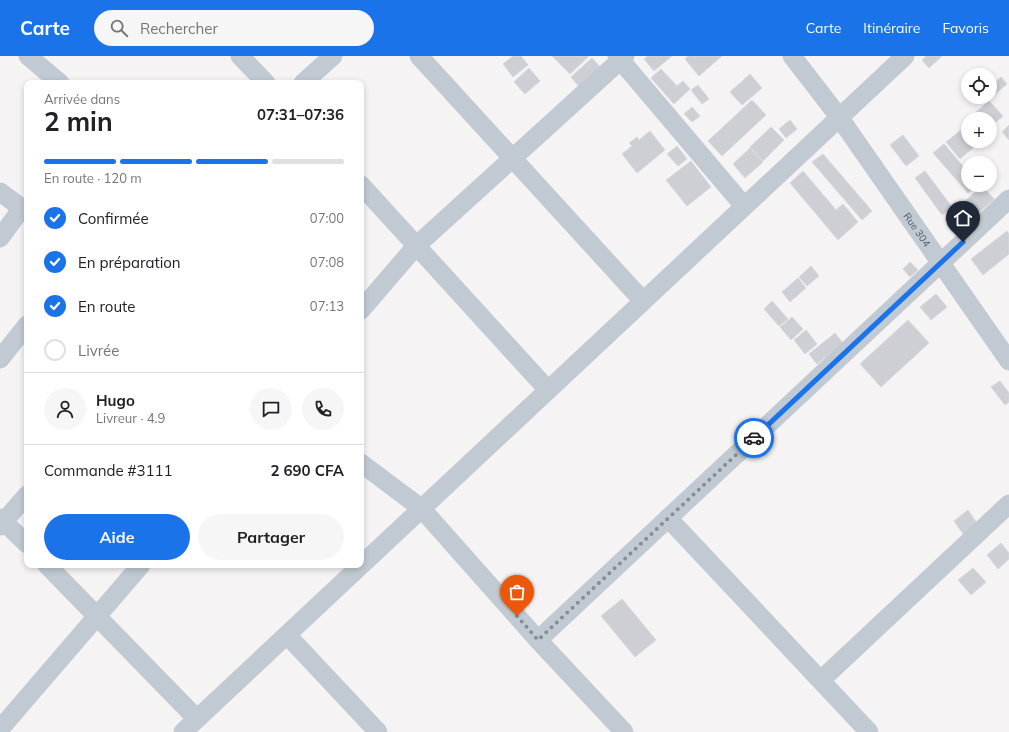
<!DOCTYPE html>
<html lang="fr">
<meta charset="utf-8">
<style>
body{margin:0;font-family:Mulish,sans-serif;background:#f6f6f6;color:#202124;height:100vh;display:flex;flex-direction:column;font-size:15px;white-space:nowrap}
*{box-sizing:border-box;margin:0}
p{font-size:13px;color:#757577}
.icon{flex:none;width:22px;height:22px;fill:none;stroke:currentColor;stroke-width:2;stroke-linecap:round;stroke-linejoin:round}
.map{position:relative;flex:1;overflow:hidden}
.side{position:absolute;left:24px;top:24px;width:340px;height:488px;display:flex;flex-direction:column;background:#fff;border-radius:8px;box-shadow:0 2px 6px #0003}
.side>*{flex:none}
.fabs{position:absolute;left:961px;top:12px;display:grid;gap:8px}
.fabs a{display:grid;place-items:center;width:36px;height:36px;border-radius:50%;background:#fff;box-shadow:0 2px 6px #0003;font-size:20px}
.pin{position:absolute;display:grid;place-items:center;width:34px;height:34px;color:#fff;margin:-41px -17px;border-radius:50% 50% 50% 0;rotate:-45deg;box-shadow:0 0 4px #0007}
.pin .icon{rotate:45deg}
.courier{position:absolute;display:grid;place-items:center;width:40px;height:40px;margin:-20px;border:3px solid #1a73e8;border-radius:50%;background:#fff;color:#222;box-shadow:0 1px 5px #0007}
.overview em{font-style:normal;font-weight:700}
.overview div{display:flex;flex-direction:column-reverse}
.overview{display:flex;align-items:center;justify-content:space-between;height:68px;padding:0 20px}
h1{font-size:26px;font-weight:700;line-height:30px}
.bar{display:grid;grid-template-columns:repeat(4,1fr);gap:6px 4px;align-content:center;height:48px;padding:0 20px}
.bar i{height:5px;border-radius:3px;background:#e0e0e0}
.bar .active{background:#1a73e8}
.bar p{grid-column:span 4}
.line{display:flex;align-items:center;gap:10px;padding:0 20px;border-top:1px solid #e0e0e0}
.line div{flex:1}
.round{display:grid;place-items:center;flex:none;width:42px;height:42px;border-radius:21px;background:#f6f6f6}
ol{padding:0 20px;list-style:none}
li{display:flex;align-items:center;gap:12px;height:44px}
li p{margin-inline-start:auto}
li .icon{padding:4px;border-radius:50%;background:#1a73e8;color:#fff;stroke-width:4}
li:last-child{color:#757577}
li i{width:22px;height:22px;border:2px solid #e0e0e0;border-radius:50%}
.cta{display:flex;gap:8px;margin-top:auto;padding:8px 20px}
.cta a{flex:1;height:46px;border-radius:24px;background:#1a73e8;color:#fff;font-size:16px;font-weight:700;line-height:46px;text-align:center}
.cta a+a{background:#f6f6f6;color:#202124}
header{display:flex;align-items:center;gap:24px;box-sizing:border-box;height:56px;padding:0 20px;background:#1a73e8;color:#fff}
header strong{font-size:19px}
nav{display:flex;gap:22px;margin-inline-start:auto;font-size:14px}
.search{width:280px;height:36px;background:#f6f6f6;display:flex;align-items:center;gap:10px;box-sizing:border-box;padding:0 14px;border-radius:22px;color:#757577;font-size:15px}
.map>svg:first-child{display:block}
</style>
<header>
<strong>Carte</strong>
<div class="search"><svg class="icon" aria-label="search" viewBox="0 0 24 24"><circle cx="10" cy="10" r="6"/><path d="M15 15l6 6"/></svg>Rechercher</div>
<nav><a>Carte</a><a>Itinéraire</a><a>Favoris</a></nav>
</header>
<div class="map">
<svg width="1009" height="676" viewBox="0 0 1009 676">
<rect width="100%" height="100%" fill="#f5f3f3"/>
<g fill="#cdcfd5" stroke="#d7d9de">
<polygon points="513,0 521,0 528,9 513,21 503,8"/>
<polygon points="552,0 589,0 570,18"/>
<polygon points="648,0 672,0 654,15 644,3"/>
<polygon points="688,0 722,0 699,20 685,3"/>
<polygon points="926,0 942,0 929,12 922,4"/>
<polygon points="592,2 602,13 580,32 571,21"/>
<polygon points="529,12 540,25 525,38 514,26"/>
<polygon points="661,13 677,30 683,25 690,33 674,48 651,22"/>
<polygon points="750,18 762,32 742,49 730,36"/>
<polygon points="1001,21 1007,28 987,45 984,41 990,41 990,30"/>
<polygon points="698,29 709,43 702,48 691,34"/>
<polygon points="752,44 766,59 722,100 708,85"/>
<polygon points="989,45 1003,60 990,71 990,63 968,63"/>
<polygon points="692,51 700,60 692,66 684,58"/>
<polygon points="790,64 797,73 786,82 779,73"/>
<polygon points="1009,69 1009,84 1002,76"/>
<polygon points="966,70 968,72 968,85 980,86 960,103 946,86"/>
<polygon points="771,71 784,84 763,105 750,91"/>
<polygon points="650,75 665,94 637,117 622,98 632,90 629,87 637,81 639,84"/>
<polygon points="903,79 919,100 906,110 890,89"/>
<polygon points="944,88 968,116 968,129 978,129 968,137 933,97"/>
<polygon points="677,90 687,103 678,110 667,98"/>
<polygon points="750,92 763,106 745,122 733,108"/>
<polygon points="823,98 872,155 862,164 812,106"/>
<polygon points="691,105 711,131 687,150 666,124"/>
<polygon points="803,115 836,154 843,148 858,166 838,184 790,127"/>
<polygon points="925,115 952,151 942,159 915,122"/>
<polygon points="982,130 994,143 968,166 956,153"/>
<polygon points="954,157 964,170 955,177 945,163"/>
<polygon points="1007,175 1009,178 1009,198 983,219 971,203"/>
<polygon points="910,206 918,214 910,221 903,213"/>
<polygon points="811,210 819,220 807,230 799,221"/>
<polygon points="798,222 806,232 790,246 782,236"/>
<polygon points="936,238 947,251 931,264 920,251"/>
<polygon points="772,245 788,263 779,270 764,253"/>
<polygon points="792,261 803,273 791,284 780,271"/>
<polygon points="908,264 929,287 881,331 860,308"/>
<polygon points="806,274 817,288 805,298 794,284"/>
<polygon points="835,277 843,287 817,308 809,298"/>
<polygon points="1000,325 1009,337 1009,346 1005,349 991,331"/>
<polygon points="968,454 980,472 966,482 954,465"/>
<polygon points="1001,487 1009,497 1009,503 998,513 987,499"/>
<polygon points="973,512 986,526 971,539 958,524"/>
<polygon points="622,543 656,584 635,601 601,560"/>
</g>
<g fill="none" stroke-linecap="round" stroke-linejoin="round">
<g stroke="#c1cad2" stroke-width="19">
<polyline points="28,0 60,27"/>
<polyline points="240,0 266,27"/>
<polyline points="419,0 643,245"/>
<polyline points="617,0 744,150"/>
<path id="s1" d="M 792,0 L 839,61 L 1009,305"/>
<polyline points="303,27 333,0"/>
<polyline points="361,129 548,334"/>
<polyline points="0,136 27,156"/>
<polyline points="0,182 22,152"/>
<polyline points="361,254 416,190 625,0"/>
<polyline points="0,303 27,269"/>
<polyline points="361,407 421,452 538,584 624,676"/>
<polyline points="0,462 27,488"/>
<polyline points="668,462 869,676"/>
<polyline points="0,470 27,439"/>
<polyline points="47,509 197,663"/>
<polyline points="287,579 378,676"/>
<polyline points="538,584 1009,143"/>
<polyline points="821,624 1009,448"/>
<polyline points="0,673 141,509"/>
<polyline points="183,676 905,0"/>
</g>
</g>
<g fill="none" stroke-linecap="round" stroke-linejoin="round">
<polyline stroke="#868d94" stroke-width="4" stroke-dasharray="0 7.2" points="517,560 538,584 754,382"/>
<polyline stroke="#1a73e8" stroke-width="5" points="754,382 963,186"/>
</g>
<g text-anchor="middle" stroke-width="3" stroke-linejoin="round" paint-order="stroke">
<g font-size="10" fill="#4a5661" stroke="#fff">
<text dy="4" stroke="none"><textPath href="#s1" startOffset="214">Rue 304</textPath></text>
</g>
</g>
</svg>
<div class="fabs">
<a><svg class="icon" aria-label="locate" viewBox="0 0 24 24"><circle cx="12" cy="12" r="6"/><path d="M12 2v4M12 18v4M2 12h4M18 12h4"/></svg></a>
<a>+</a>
<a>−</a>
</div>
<div class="pin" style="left:517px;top:560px;background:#ea580c"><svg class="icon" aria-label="bag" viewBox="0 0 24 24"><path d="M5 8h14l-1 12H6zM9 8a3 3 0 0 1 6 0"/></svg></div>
<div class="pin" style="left:963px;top:186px;background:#1f2937"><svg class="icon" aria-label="home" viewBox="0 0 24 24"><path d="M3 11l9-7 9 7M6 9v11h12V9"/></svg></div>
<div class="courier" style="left:754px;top:382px"><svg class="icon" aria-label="car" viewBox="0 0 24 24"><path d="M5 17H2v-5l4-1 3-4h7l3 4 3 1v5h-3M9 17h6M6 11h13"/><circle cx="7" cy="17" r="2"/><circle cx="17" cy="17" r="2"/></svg></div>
<section class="side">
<div class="overview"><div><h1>2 min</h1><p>Arrivée dans</p></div><em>07:31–07:36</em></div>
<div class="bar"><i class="active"></i><i class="active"></i><i class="active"></i><i></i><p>En route · 120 m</p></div>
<ol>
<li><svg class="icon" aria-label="check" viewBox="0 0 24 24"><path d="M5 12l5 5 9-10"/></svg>Confirmée<p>07:00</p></li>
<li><svg class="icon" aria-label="check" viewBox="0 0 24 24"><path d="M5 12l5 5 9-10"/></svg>En préparation<p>07:08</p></li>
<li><svg class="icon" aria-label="check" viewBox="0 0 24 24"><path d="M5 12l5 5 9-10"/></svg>En route<p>07:13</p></li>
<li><i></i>Livrée</li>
</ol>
<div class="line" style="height:72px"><a class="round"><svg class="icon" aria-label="person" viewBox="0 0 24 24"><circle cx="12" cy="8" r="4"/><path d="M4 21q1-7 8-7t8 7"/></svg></a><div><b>Hugo</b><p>Livreur · 4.9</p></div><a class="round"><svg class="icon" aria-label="chat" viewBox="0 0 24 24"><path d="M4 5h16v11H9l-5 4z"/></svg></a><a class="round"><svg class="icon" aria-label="phone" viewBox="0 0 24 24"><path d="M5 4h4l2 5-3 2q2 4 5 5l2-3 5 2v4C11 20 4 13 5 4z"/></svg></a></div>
<div class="line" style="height:52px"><div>Commande #3111</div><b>2 690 CFA</b></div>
<div class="cta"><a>Aide</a><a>Partager</a></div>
</section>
</div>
